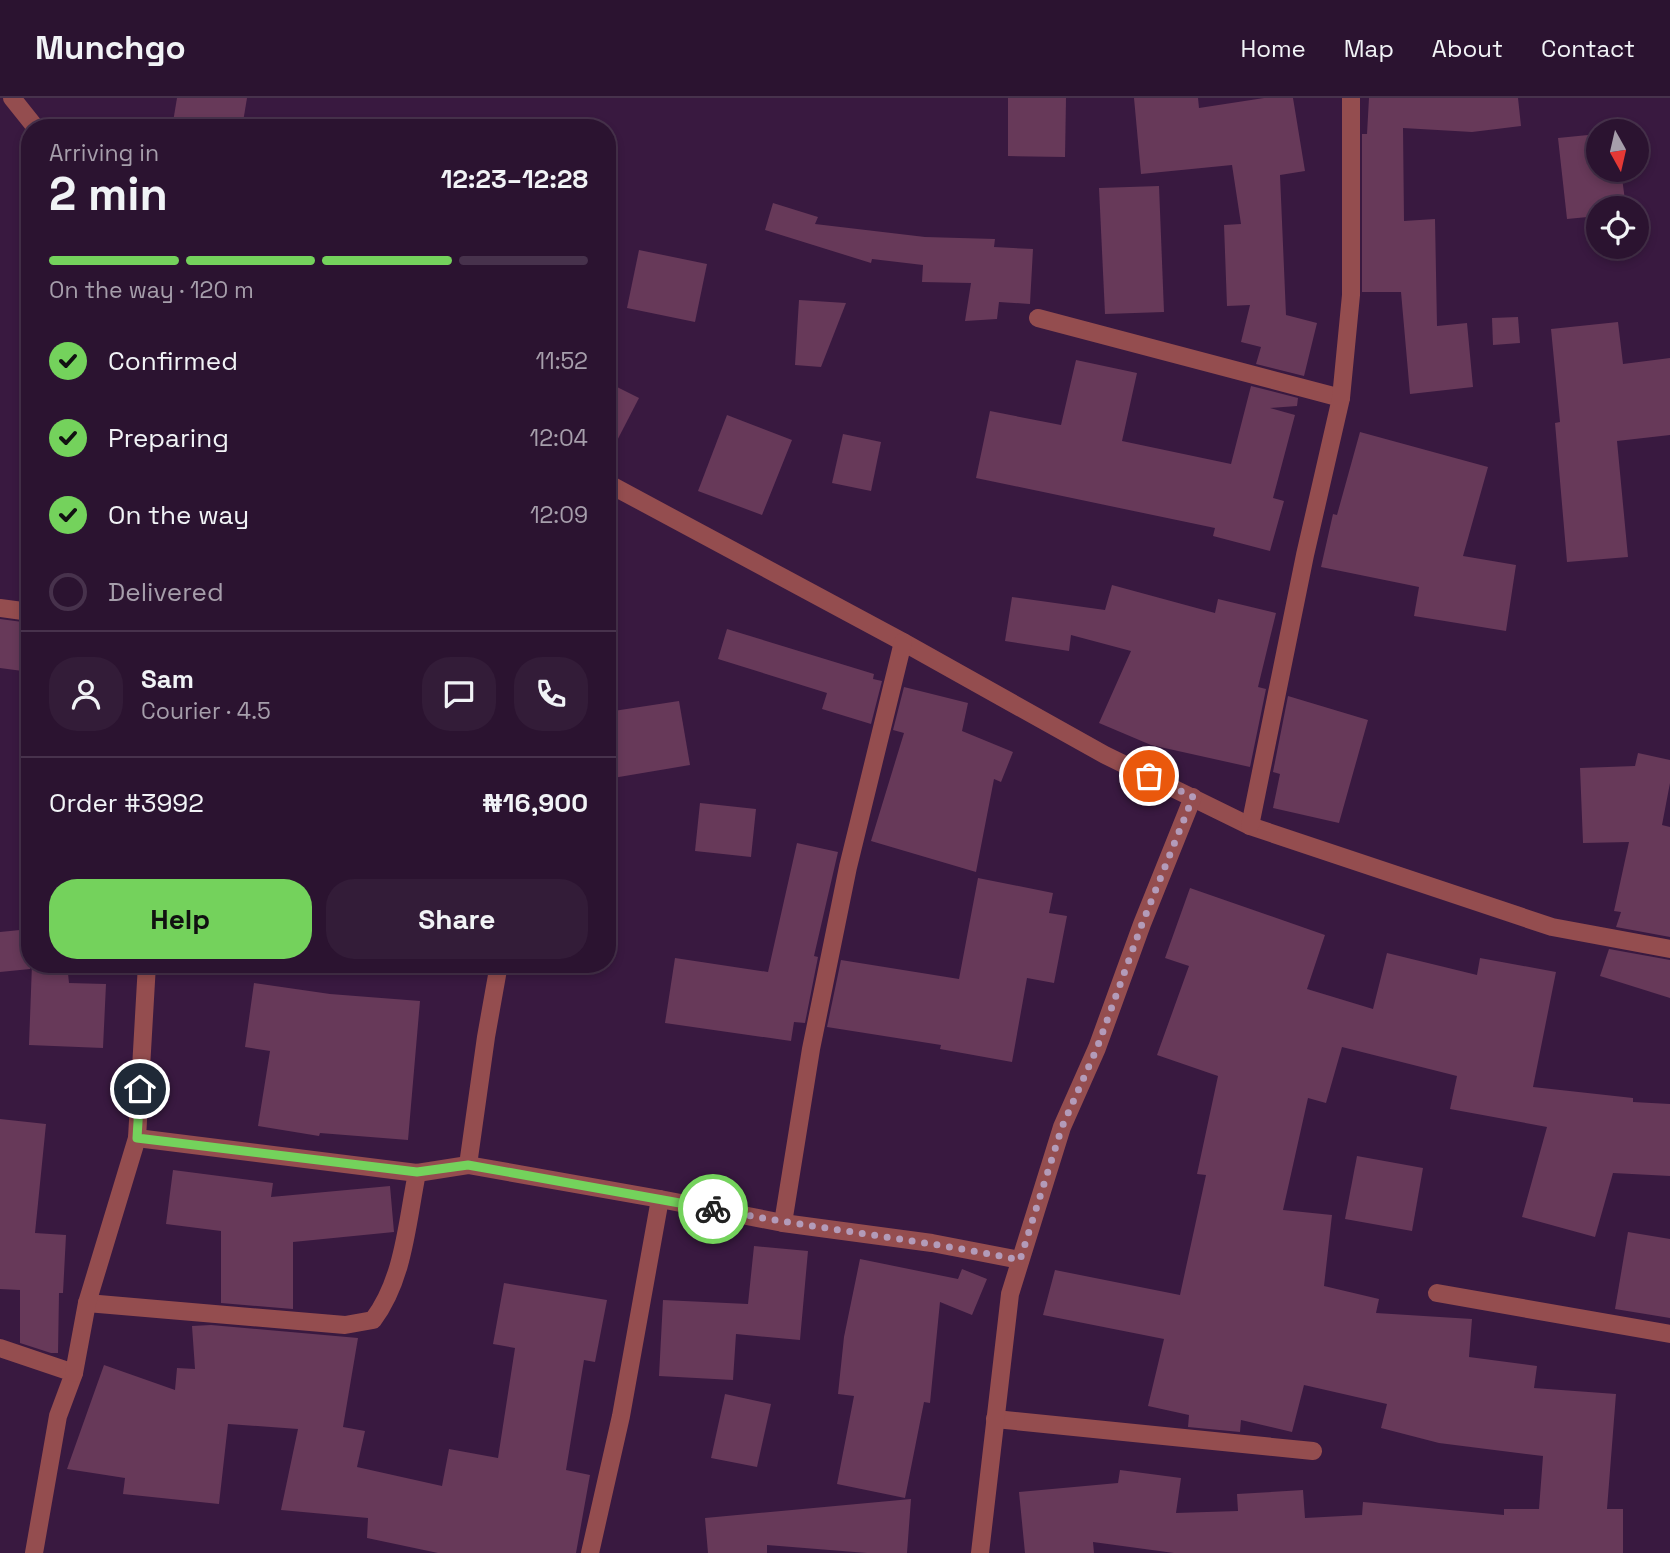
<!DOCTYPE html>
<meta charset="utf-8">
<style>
body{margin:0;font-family:"Space Grotesk",sans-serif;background:#331c38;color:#f1f3f6;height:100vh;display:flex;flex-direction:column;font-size:26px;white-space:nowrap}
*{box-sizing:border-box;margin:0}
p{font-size:23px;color:#a69eab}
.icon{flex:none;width:38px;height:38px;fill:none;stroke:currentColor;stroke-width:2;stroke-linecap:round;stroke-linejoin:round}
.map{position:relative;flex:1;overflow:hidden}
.details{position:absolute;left:21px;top:21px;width:595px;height:854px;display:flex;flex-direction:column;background:#2b1330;border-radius:28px;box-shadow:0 4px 10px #0003,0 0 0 2px #47324c}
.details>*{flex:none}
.needle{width:46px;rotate:172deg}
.controls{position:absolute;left:1586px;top:21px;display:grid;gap:14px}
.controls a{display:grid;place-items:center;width:63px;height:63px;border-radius:50%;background:#2b1330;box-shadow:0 4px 10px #0003,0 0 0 2px #47324c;font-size:35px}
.pin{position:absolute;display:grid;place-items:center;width:60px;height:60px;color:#fff;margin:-30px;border:4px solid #fff;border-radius:50%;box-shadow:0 2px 7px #0007}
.courier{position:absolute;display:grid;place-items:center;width:70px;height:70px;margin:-35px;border:5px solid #74d25c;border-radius:50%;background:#fff;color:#222;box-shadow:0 2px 9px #0007}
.overview em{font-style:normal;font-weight:800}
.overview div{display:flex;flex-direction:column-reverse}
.overview{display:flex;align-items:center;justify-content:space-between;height:119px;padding:0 28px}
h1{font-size:46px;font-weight:800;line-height:52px}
.bar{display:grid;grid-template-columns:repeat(4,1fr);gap:10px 7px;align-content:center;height:84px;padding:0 28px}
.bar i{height:9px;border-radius:5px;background:#47324c}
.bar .active{background:#74d25c}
.bar p{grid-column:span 4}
.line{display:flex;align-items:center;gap:18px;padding:0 28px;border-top:2px solid #47324c}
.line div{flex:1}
.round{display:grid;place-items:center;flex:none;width:74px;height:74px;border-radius:28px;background:#331c38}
ol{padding:0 28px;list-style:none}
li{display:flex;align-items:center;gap:21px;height:77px}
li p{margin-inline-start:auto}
li .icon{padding:7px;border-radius:50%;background:#74d25c;color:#111;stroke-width:4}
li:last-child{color:#a69eab}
li i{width:38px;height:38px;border:4px solid #47324c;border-radius:50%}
.primary-button{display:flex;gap:14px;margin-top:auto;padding:14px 28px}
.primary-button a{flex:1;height:80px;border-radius:28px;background:#74d25c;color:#111;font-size:28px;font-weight:800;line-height:80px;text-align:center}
.primary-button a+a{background:#331c38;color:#f1f3f6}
header{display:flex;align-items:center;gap:42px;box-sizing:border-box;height:98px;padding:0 35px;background:#2b1330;border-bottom:2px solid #47324c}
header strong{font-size:33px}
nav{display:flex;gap:38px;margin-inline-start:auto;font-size:24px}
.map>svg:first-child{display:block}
</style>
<header>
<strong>Munchgo</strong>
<nav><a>Home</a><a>Map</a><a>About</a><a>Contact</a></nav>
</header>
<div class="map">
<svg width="1670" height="1455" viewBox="0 0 1670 1455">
<rect width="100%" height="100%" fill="#391940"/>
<g fill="#673959">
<polygon points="177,0 247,0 242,30 172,30"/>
<polygon points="1008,0 1066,0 1065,59 1008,58"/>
<polygon points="1134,0 1198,0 1199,10 1264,0 1293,0 1305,73 1280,77 1286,217 1317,225 1304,278 1256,266 1261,249 1241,244 1250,207 1227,208 1224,127 1241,126 1232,67 1141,76"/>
<polygon points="1369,0 1518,0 1521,28 1472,34 1403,30 1404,123 1435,121 1437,228 1467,225 1473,289 1410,296 1401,194 1362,194 1362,36 1367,36"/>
<polygon points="1598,36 1598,72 1621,72 1626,110 1598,110 1598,118 1567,121 1558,40"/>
<polygon points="1159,88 1164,214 1105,216 1099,90"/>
<polygon points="773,105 818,119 815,126 925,139 995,141 994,149 1033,151 1030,206 999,204 997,221 965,223 971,185 922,184 923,167 872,161 871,165 765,132"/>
<polygon points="639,152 707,166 695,224 627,210"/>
<polygon points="799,202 846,205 821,269 795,267"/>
<polygon points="1518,219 1520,245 1493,247 1492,220"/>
<polygon points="1618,224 1623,266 1670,260 1670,337 1617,343 1628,459 1567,464 1555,325 1560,324 1551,231"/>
<polygon points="1076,262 1137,275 1122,343 1231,366 1251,288 1298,300 1297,308 1270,310 1295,317 1273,400 1284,403 1270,453 1213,438 1215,430 976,380 990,313 1061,327"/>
<polygon points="607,284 639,300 607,362"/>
<polygon points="727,317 792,342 762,417 698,393"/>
<polygon points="1360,334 1488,369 1463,458 1516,467 1506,533 1414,518 1419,489 1321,469 1333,416 1337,417"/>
<polygon points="843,336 881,344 871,393 832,385"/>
<polygon points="1112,487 1215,515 1218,501 1276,515 1258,589 1266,591 1250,669 1151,647 1099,625 1131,553 1071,537 1069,553 1005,543 1012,499 1105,512"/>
<polygon points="0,521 30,525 30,574 0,570"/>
<polygon points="727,531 874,576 873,581 882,583 871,626 822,611 827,595 718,561"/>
<polygon points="904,589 968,605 962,633 1013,654 1001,684 994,681 976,774 871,743 904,635 893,632"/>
<polygon points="1288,598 1368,622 1339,725 1273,710 1280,676 1273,674"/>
<polygon points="679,603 690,667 607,681 607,614"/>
<polygon points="1638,655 1670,662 1670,685 1662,727 1670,729 1670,839 1616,829 1621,814 1614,813 1629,744 1583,745 1580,670 1635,668"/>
<polygon points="700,705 756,711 751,759 695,753"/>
<polygon points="797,745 838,754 814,858 818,859 805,925 794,924 791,943 665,925 675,860 768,874"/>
<polygon points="978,780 1053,795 1049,815 1067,818 1054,885 1027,880 1012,964 940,951 941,947 827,929 841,862 959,881"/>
<polygon points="1190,790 1325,837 1307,891 1373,911 1387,855 1477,877 1480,860 1556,874 1533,989 1633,1000 1633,1004 1670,1006 1670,1078 1613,1075 1595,1139 1522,1119 1547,1029 1450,1011 1457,978 1342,949 1326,1005 1308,1000 1283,1112 1332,1117 1324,1188 1379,1201 1376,1215 1472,1221 1469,1259 1537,1268 1534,1290 1616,1296 1607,1411 1623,1411 1623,1455 1174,1455 1093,1444 1094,1455 1025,1455 1019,1394 1118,1385 1120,1372 1181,1380 1176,1415 1238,1413 1237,1396 1303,1392 1305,1420 1362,1417 1363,1404 1504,1417 1504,1411 1539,1411 1543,1358 1439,1345 1381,1330 1387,1306 1304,1287 1292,1334 1241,1322 1240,1334 1188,1329 1189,1317 1148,1308 1164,1241 1043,1217 1055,1172 1180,1197 1206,1077 1197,1076 1218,978 1157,957 1189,868 1165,860"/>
<polygon points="30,831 30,871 0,874 0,834"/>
<polygon points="1609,851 1670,862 1670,900 1600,878"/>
<polygon points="32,866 67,866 69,885 106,886 103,950 29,947"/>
<polygon points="254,885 330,896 420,903 408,1042 320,1035 319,1038 258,1028 270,953 245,949"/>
<polygon points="0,1021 46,1026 35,1135 66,1137 63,1195 59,1195 58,1255 51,1255 20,1245 20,1192 0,1191"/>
<polygon points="1357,1058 1423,1070 1412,1133 1345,1121"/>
<polygon points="173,1072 273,1085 271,1099 390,1088 394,1134 293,1144 293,1211 221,1205 221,1133 166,1126"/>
<polygon points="1628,1134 1670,1141 1670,1220 1615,1211"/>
<polygon points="754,1148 808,1153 800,1242 736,1236 733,1282 659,1278 663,1202 748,1206"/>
<polygon points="860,1161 958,1181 962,1171 987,1181 972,1217 940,1204 930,1305 924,1304 905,1400 837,1386 854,1298 838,1296 844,1239"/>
<polygon points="504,1185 607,1202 595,1264 584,1262 566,1372 590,1377 576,1455 438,1455 367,1440 368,1420 281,1412 298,1331 228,1326 219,1406 123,1396 125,1380 67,1371 104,1267 175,1292 177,1270 195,1271 192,1228 211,1227 358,1240 343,1329 365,1333 357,1369 442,1388 449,1351 498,1360 515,1250 493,1246"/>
<polygon points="725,1296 771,1306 757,1369 711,1360"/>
<polygon points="911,1401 907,1455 867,1455 767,1447 767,1455 708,1455 705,1420"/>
</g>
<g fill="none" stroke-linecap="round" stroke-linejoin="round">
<polyline stroke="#944d4f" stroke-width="18" points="0,510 30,514"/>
<g stroke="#944d4f" stroke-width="18">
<polyline points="12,0 36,30"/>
<polyline points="1038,220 1341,300"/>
<polyline points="607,385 903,544 1105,657 1250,728 1552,829 1670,851"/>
<polyline points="1250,728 1305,457 1341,300 1351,197 1351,0"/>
<polyline points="137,1040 417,1075 468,1067 660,1101 783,1125 932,1145 1020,1162"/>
<polyline points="468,1067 486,939 499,866"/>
<polyline points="783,1125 811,951 848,769 903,544"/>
<polyline points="1437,1195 1670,1236"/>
<path d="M 87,1205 L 345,1227 L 373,1222 C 404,1181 407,1124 417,1075"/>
<polyline points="0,1250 74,1275 58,1318 34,1455"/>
<polyline points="74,1275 87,1205 137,1040 147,866"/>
<polyline points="995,1321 1313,1353"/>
<polyline points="590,1455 621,1318 660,1101"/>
<polyline points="980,1455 1010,1196 1062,1029 1097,950 1142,826 1193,699"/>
</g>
</g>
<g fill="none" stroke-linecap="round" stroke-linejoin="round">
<path stroke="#b39bb9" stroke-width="7" stroke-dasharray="0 12.6" d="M 713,1111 C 815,1131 919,1141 1020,1162 L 1062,1029 L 1097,950 L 1142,826 L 1193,699 L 1149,678"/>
<polyline stroke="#74d25c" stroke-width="9" points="140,991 137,1040 417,1074 468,1067 713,1111"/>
</g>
</svg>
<div class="controls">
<a><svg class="needle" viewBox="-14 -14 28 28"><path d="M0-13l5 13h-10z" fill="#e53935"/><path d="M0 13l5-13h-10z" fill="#a69eab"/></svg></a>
<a><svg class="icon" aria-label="locate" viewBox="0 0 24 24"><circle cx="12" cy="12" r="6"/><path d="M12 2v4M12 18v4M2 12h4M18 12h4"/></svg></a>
</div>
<div class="pin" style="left:1149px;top:678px;background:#ea580c"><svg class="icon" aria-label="bag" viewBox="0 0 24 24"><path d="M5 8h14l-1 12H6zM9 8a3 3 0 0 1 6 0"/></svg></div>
<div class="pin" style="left:140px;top:991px;background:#1f2937"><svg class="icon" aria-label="home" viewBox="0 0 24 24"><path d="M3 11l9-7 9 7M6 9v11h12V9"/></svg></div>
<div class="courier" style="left:713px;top:1111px"><svg class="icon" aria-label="bike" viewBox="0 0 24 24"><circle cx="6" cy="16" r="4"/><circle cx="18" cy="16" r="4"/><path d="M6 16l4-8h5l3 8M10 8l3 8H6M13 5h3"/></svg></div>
<section class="details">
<div class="overview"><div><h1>2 min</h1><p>Arriving in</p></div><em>12:23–12:28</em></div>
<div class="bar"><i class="active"></i><i class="active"></i><i class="active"></i><i></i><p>On the way · 120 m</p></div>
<ol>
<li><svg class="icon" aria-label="check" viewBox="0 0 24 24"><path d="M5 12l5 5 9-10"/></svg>Confirmed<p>11:52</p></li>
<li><svg class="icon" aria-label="check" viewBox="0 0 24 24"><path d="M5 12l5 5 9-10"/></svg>Preparing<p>12:04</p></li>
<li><svg class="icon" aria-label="check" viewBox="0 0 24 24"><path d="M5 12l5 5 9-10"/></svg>On the way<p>12:09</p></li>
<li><i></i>Delivered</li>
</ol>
<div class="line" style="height:126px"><a class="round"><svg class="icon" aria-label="person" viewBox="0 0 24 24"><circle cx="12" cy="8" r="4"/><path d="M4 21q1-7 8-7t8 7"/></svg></a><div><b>Sam</b><p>Courier · 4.5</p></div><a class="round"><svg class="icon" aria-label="chat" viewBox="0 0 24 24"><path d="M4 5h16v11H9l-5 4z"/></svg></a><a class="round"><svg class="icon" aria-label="phone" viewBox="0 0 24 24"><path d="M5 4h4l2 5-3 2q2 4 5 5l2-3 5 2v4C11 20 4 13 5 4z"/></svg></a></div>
<div class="line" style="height:91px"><div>Order #3992</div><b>₦16,900</b></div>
<div class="primary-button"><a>Help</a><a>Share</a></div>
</section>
</div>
